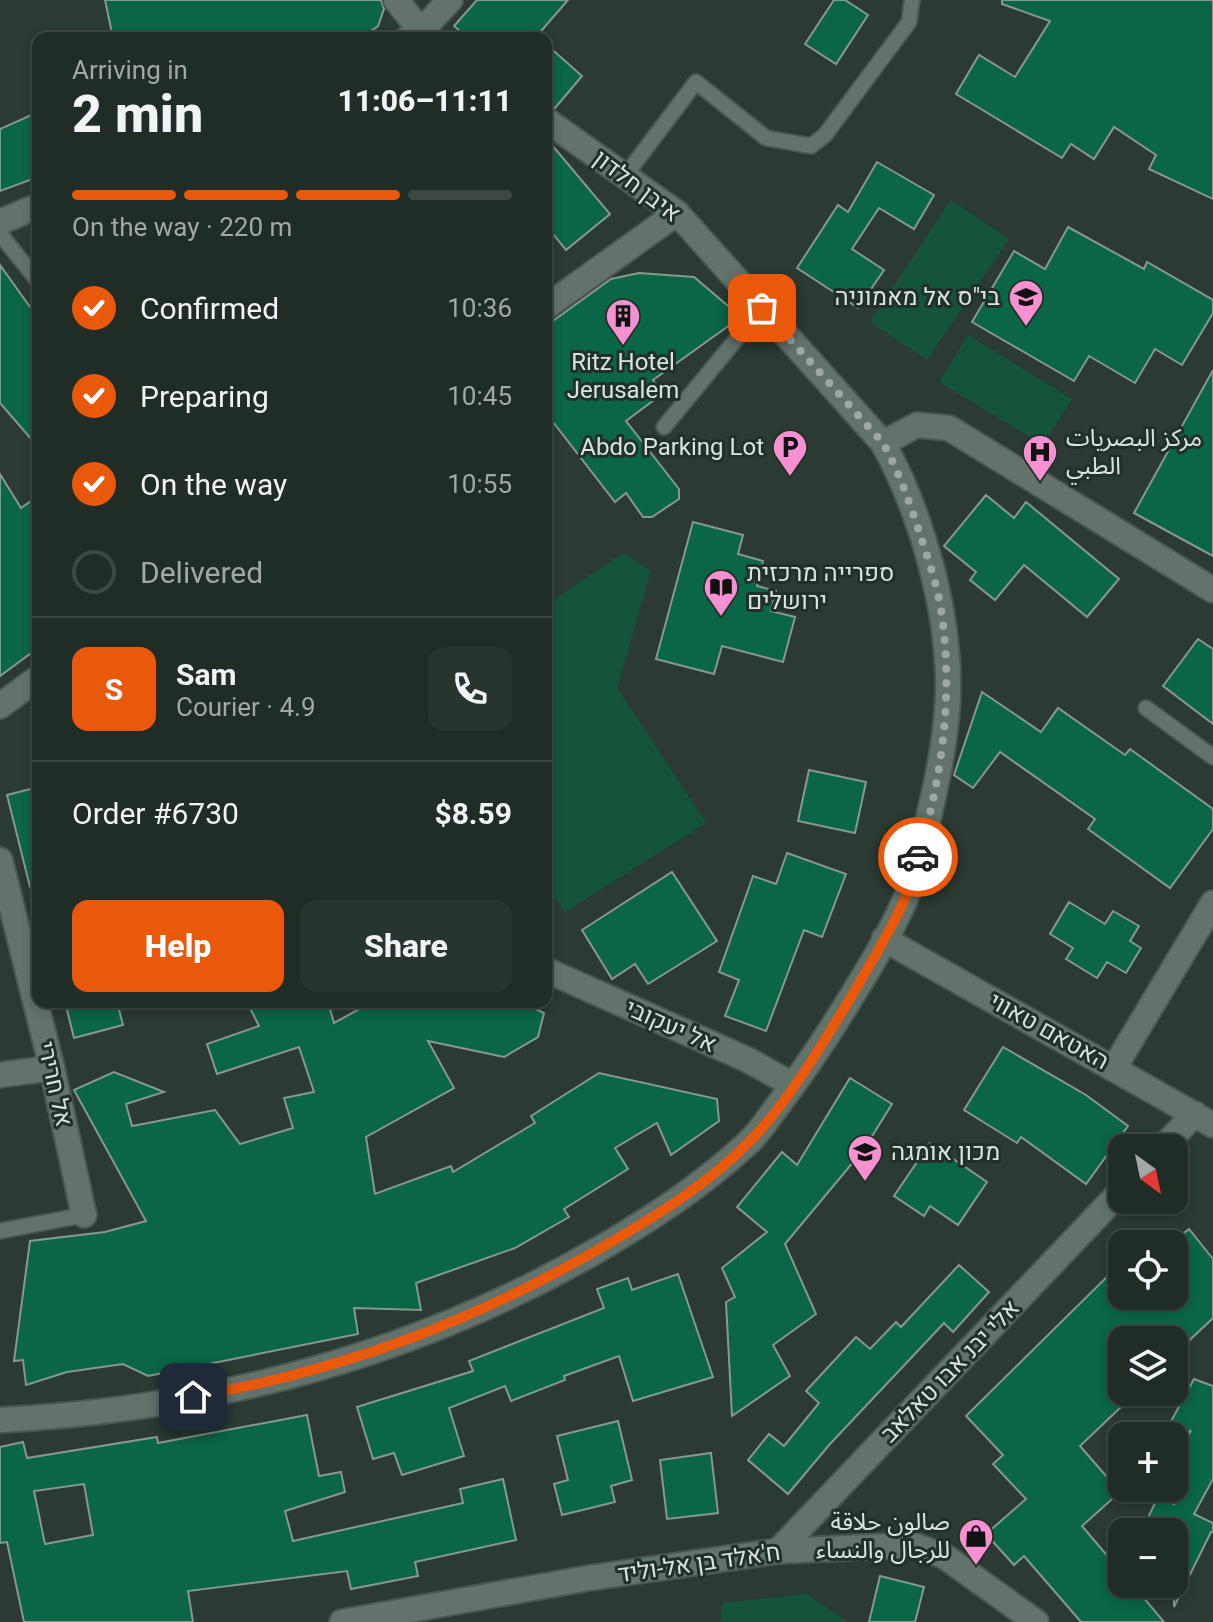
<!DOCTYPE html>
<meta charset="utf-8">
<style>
body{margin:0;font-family:Roboto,"Noto Sans Arabic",Heebo,sans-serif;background:#28342e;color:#f1f3f6;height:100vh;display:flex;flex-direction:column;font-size:30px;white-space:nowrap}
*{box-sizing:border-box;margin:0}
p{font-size:26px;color:#a2a7a7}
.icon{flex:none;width:44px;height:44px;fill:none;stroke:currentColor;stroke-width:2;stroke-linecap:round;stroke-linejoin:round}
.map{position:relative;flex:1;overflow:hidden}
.side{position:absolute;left:32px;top:32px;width:520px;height:976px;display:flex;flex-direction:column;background:#202c26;border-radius:16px;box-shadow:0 4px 12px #0003,0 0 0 2px #3d4843}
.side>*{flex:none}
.needle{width:52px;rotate:147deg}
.controls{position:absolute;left:1108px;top:1134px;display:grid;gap:16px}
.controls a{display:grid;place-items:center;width:80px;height:80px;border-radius:16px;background:#202c26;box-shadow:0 4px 12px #0003,0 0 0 2px #3d4843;font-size:40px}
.pin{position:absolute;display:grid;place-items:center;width:68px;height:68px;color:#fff;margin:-34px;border-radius:16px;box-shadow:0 4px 12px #0006}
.courier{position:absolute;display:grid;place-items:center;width:80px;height:80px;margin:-40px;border:6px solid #ea580c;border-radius:50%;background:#fff;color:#222;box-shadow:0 2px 10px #0007}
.summary em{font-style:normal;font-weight:800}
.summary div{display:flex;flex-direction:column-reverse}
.summary{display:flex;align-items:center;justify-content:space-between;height:136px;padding:0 40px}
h1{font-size:52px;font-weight:800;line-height:60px}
.bar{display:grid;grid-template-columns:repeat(4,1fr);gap:12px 8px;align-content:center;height:96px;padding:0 40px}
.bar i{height:10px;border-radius:6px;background:#3d4843}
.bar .active{background:#ea580c}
.bar p{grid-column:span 4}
.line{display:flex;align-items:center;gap:20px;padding:0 40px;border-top:2px solid #3d4843}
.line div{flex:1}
.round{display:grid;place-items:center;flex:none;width:84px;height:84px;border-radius:16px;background:#28342e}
ol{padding:0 40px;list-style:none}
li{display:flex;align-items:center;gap:24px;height:88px}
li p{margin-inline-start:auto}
li .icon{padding:8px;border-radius:50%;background:#ea580c;color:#fff;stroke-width:4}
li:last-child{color:#a2a7a7}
li i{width:44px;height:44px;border:4px solid #3d4843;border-radius:50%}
.action{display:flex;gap:16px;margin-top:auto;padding:16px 40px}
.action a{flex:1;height:92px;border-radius:16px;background:#ea580c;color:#fff;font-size:32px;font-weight:800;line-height:92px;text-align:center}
.action a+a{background:#28342e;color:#f1f3f6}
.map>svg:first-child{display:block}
</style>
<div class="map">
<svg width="1213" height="1622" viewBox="0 0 1213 1622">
<rect width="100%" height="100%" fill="#2b3a32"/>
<g fill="#14543b">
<polygon points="951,200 1009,239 927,360 870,322"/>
<polygon points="968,335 1072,399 1043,445 939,382"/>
<polygon points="623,553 651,571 617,688 706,823 565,912 546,885 546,605"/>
<polygon points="807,1594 847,1622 721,1622 722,1603"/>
</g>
<g fill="#0a6646" stroke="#87988f" stroke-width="2" fill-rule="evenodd">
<polygon points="105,0 381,0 384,9 378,26 361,38 113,38"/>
<polygon points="477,0 568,0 535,38 468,38 454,26"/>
<polygon points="834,0 845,0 868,15 836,64 805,44"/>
<polygon points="1002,0 1213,0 1213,199 1149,169 1156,155 1114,127 1094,159 1071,144 1062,158 956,94 979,55 1015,77 1050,21 1002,4"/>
<polygon points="546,44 582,76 555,108 546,105"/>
<polygon points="38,112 38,177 0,191 0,129"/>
<polygon points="546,138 610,214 566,250 546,225"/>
<polygon points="877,162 934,195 914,229 879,208 852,249 884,270 858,308 797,268 838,205 848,212"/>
<polygon points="1068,227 1144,269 1147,262 1213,300 1213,313 1182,365 1155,349 1135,383 1089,356 1074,381 972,322 1014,251 1045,269"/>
<polygon points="0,265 38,318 38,447 0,403"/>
<polygon points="639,273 694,277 741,317 653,380 662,394 626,421 679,489 679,499 652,517 643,517 626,493 615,502 546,413 546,326 611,279"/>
<polygon points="1213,370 1213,556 1134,513"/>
<polygon points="0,474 21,508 38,496 38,648 0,676"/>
<polygon points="986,495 1014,518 1026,502 1119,579 1087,617 1024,565 995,600 970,580 976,572 944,546"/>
<polygon points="693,522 743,535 738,554 763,561 757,586 776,591 771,611 795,617 783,662 722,646 714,674 656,659"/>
<polygon points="1198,639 1213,649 1213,724 1163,686"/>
<polygon points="982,692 1041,732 1058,708 1125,755 1130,749 1213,809 1213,829 1170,888 1088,829 1095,819 1000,752 973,788 954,775"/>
<polygon points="809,770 866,782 855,833 798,821"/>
<polygon points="38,787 38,886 30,887 7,795"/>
<polygon points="787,853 846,874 822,937 804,930 766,1031 725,1016 739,980 719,972 753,876 776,884"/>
<polygon points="672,872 717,941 648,984 635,964 612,979 582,930"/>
<polygon points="1069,902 1105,924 1113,911 1139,926 1130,941 1141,948 1126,973 1107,962 1097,978 1066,959 1073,948 1050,934"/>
<polygon points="65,1002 117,1002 123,1025 74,1038"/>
<polygon points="247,1002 328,1002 334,1023 372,1002 521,1002 544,1013 538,1037 504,1057 428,1041 454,1088 366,1137 375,1194 451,1166 453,1172 535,1123 531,1116 599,1073 717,1099 719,1121 671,1155 657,1123 615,1148 628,1169 564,1209 569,1217 515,1248 416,1283 421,1310 354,1308 358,1334 148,1376 123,1364 67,1372 26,1385 23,1360 14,1361 30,1241 105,1232 146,1221 74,1090 114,1072 164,1092 126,1104 132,1126 215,1110 240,1144 293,1128 284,1098 314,1092 299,1047 217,1074 207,1044 259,1026"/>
<polygon points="1003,1047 1086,1095 1128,1126 1086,1184 1021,1137 1017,1143 964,1110"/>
<polygon points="850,1078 892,1104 856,1162 854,1161 785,1244 816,1314 773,1345 790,1376 732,1416 726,1302 735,1297 722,1268 767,1232 737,1207 782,1152 797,1165"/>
<polygon points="930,1143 987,1182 958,1225 930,1206 924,1216 894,1196"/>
<polygon points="1189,1229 1213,1259 1213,1318 1174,1355 1174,1340 1122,1340 1122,1406 1080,1446 1120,1492 1082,1526 1122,1573 1122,1584 1132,1584 1164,1622 1081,1622 1024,1556 1014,1565 986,1534 1026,1499 993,1464 1003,1455 966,1416 1122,1262 1122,1296 1174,1296 1174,1241"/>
<polygon points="959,1265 989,1292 953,1332 944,1323 830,1444 788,1494 748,1460 769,1434 784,1446 819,1403 806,1391 856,1337 870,1349 896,1322 901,1327"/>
<polygon points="678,1274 713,1377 633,1401 619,1356 564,1376 565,1380 511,1401 505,1386 449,1408 464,1456 402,1475 394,1453 373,1459 357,1407 473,1371 469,1361 604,1308 597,1289 628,1278 632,1290"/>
<polygon points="1194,1379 1213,1386 1213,1479 1194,1514 1213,1523 1213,1532 1211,1532 1174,1607 1174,1532 1141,1532 1158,1497 1174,1504 1174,1465 1191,1430 1174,1445 1174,1436 1163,1436"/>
<path d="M 307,1415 L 319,1476 L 341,1472 L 345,1492 L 285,1511 L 293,1541 L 463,1503 L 460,1489 L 503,1479 L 516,1540 L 415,1562 L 418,1576 L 351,1589 L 347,1571 L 188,1591 L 193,1622 L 24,1622 L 7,1542 L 0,1543 L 0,1447 L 23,1442 L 27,1458 L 157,1437 L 158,1443 ZM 84,1484 L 93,1535 L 45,1544 L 34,1491 Z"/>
<polygon points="618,1421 632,1480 611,1486 615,1502 562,1515 554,1484 568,1480 557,1436"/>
<polygon points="711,1453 718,1513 667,1519 660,1460"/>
<polygon points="880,1576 924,1587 915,1622 869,1622"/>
</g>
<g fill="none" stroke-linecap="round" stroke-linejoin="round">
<g stroke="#4b5751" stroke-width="18">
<g id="lane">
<polyline points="625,176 696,82 766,138 811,146 825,135 909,22 912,0"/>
<polyline points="0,234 38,281"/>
<polyline points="664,427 762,308"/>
<polyline points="1146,708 1213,757"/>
<polyline points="0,1231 84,1215"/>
</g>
</g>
<g stroke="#4b5751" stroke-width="28">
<g id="street">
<polyline points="396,0 421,31 431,38"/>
<polyline points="408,38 421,31 450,0"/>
<polyline points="0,222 38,206"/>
<polyline points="546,307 677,213"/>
<polyline points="883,443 917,425 949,428 1213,590"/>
<polyline points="0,706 38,678"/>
<polyline points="0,860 52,1068 84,1215"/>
<polyline points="884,939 1213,1125"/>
<polyline points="546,970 748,1060 793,1085"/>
<polyline points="1114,1068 1213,903"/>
<polyline points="0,1075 52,1068"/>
<polyline points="1162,1148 1195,1114"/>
<path d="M 0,1420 C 210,1409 413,1356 596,1251 C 651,1219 703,1185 750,1141 C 761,1130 770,1116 779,1104 C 805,1070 828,1035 850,999 C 869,968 889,936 904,902 C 917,874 924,841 930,811 C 939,773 947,733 948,694 C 950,613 922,514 883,443 L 677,213 L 546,120"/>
<polyline points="778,1551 1122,1190"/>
</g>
</g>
<g stroke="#4b5751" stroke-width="28">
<polyline id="secondary" points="342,1622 589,1578 778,1551 913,1545 944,1556 1036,1622"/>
</g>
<use href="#lane" stroke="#63736b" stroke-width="14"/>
<use href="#street" stroke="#63736b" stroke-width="24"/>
<use href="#secondary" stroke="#63736b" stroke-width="24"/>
</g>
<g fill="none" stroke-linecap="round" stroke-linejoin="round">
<path stroke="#9da8a2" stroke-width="8" stroke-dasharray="0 14.4" d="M 762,308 L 883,443 C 898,470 908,498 918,528 C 927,556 938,586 942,616 C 953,697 942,779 918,857"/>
<path stroke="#ea580c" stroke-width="10" d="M 193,1397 C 344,1370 473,1322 606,1245 C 658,1215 711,1182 753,1138 C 790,1099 819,1049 847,1004 C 866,971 887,938 903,903 C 910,889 914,872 918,857"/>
</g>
<defs>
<g id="school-pin" transform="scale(1.8)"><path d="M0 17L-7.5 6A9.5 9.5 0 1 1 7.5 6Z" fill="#f690d0" stroke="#213028"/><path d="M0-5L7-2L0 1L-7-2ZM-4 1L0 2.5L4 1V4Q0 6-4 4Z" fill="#111"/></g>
<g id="building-pin" transform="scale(1.8)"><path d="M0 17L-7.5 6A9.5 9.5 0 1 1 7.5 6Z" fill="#f690d0" stroke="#213028"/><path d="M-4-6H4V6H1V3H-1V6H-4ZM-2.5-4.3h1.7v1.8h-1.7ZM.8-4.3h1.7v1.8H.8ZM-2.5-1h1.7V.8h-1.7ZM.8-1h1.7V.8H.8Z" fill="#111"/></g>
<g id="parking-pin" transform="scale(1.8)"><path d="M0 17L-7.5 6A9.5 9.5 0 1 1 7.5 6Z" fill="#f690d0" stroke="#213028"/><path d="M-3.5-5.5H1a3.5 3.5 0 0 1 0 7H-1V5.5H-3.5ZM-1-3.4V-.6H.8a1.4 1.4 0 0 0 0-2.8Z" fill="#111"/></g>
<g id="hospital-pin" transform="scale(1.8)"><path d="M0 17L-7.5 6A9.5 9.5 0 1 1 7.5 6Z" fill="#f690d0" stroke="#213028"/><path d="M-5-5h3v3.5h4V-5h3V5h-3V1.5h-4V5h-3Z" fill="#111"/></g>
<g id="library-pin" transform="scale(1.8)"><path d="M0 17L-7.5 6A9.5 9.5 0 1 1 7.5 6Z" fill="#f690d0" stroke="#213028"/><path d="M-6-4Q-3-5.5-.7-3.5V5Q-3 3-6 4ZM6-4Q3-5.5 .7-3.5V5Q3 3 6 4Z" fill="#111"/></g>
<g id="shop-pin" transform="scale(1.8)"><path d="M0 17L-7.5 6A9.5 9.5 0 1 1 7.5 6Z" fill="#f690d0" stroke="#213028"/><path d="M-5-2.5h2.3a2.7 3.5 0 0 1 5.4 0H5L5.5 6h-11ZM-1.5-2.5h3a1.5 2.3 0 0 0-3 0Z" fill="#111"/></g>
</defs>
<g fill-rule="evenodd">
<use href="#school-pin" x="1026" y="297"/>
<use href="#building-pin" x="623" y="316"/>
<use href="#parking-pin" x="790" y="447"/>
<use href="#hospital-pin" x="1040" y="452"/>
<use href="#library-pin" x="721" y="587"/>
<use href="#school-pin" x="865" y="1152"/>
<use href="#shop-pin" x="976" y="1536"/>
</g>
<g text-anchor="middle" stroke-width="6" stroke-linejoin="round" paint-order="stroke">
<g font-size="24" fill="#dae3df" stroke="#213028">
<text transform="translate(637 186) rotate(37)" y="8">איבן חלדון</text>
<text transform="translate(671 1026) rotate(24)" y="8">אל יעקובי</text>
<text transform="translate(1049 1031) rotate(29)" y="8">האטאם טאווי</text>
<text transform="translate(55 1084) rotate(77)" y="8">אל חרירי</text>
<text transform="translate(950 1371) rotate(-46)" y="8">אלי יבנ אבו טאלאב</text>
<text transform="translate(699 1563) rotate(-8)" y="8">ח'אלד בן אל-וליד</text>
</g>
<g font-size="24" fill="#dae3df" stroke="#213028" text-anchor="end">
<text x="1000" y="305">בי"ס אל מאמוניה</text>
<text x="623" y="370" text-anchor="middle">Ritz Hotel<tspan x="623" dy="28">Jerusalem</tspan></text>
<text x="1066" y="446" text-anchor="start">مركز البصريات<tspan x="1066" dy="28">الطبي</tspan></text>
<text x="764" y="455">Abdo Parking Lot</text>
<text x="747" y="581" text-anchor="start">ספרייה מרכזית<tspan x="747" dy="28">ירושלים</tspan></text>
<text x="891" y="1160" text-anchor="start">מכון אומגה</text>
<text x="950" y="1530">صالون حلاقة<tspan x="950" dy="28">للرجال والنساء</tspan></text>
</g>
</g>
</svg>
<div class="controls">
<a><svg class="needle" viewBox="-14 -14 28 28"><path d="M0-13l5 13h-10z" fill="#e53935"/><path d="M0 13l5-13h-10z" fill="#a2a7a7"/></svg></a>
<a><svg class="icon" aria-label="locate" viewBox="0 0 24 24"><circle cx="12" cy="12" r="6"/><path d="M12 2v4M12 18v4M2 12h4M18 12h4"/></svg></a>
<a><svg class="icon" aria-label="layers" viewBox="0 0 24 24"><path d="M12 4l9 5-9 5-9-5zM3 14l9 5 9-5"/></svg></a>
<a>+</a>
<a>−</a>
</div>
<div class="pin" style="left:762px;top:308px;background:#ea580c"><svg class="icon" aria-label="bag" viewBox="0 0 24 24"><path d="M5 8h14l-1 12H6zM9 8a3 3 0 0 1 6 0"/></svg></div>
<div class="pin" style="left:193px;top:1397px;background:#1f2937"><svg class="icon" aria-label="home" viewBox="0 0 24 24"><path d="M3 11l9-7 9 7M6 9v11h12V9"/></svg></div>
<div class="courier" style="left:918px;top:857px"><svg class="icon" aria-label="car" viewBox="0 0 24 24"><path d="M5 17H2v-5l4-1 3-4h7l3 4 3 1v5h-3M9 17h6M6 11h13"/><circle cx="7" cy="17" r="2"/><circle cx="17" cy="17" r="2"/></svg></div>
<section class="side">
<div class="summary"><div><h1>2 min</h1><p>Arriving in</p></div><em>11:06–11:11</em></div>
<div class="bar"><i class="active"></i><i class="active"></i><i class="active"></i><i></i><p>On the way · 220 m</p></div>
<ol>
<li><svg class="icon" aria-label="check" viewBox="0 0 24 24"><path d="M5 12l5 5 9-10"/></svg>Confirmed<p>10:36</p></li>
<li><svg class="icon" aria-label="check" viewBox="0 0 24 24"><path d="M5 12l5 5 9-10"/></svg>Preparing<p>10:45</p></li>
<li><svg class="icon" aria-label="check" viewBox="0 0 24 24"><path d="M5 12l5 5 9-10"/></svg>On the way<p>10:55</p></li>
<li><i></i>Delivered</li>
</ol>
<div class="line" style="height:144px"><b class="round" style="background:#ea580c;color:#fff">S</b><div><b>Sam</b><p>Courier · 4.9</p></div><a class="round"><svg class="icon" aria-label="phone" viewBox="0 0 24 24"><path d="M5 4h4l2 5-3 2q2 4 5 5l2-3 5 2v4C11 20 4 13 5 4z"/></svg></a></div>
<div class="line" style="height:104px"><div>Order #6730</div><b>$8.59</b></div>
<div class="action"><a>Help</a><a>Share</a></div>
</section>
</div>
